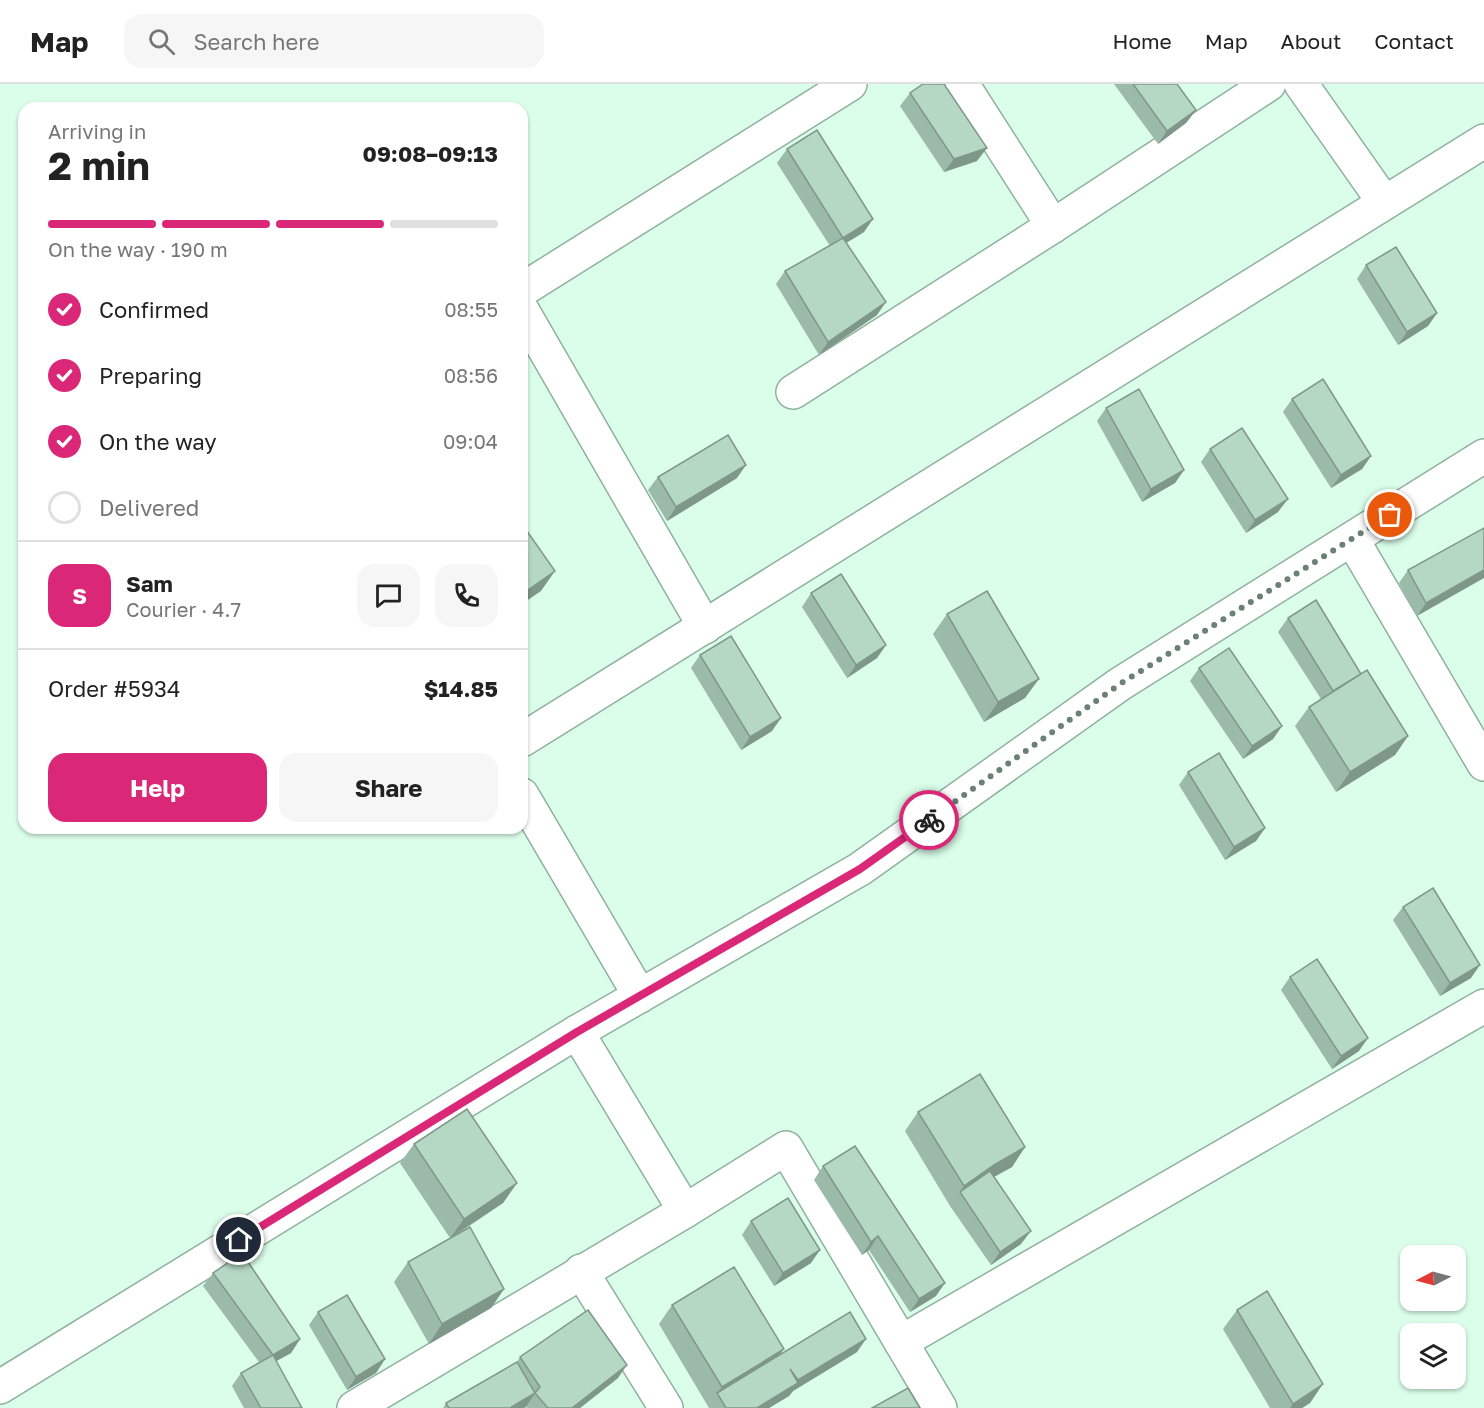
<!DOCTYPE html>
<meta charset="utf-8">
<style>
body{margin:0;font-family:"Golos Text",sans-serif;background:#f6f6f6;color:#222;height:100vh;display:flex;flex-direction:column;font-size:22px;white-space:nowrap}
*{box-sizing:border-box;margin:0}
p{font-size:20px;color:#767676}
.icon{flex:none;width:33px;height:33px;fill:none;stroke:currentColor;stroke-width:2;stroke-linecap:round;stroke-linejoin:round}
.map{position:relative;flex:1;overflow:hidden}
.drawer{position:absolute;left:18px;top:18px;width:510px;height:732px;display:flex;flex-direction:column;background:#fff;border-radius:18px;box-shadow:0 2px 4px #0004}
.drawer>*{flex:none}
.needle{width:39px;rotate:264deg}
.tools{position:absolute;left:1400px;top:1161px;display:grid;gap:12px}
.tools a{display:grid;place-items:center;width:66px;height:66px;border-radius:12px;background:#fff;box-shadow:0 2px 4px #0004;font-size:30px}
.pin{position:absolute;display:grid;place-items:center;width:51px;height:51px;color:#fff;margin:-26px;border:3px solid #fff;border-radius:50%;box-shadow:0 2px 6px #0007}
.courier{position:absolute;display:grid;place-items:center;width:60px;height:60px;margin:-30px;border:4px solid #db2777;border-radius:50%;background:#fff;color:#222;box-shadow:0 2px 8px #0007}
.head em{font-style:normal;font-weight:700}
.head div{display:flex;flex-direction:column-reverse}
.head{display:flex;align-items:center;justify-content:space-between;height:102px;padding:0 30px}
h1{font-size:39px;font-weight:700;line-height:45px}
.bar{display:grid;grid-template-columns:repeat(4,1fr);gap:9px 6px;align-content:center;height:72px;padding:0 30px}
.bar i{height:8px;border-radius:4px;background:#e0e0e0}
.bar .selected{background:#db2777}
.bar p{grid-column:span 4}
.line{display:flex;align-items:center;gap:15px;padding:0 30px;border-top:2px solid #e0e0e0}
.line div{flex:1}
.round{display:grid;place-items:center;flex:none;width:63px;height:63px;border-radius:18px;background:#f6f6f6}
ol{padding:0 30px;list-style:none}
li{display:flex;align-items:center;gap:18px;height:66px}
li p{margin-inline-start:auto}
li .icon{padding:6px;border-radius:50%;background:#db2777;color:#fff;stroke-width:4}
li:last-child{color:#767676}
li i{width:33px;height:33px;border:3px solid #e0e0e0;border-radius:50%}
.primary-button{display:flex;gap:12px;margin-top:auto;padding:12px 30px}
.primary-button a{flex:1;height:69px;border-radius:18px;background:#db2777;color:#fff;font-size:24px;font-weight:700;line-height:69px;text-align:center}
.primary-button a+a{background:#f6f6f6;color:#222}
header{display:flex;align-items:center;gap:36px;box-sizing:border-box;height:84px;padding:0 30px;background:#fff;border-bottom:2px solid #e0e0e0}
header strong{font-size:28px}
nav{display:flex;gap:33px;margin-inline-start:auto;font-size:21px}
.search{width:420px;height:54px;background:#f6f6f6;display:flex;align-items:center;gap:15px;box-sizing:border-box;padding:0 21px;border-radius:18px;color:#767676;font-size:22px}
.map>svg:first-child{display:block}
</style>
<header>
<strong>Map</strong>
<div class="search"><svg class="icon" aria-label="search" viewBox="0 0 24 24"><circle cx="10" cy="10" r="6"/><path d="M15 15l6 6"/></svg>Search here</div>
<nav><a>Home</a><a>Map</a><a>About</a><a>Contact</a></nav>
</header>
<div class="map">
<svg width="1484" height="1324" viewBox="0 0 1484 1324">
<rect width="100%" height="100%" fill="#dafeea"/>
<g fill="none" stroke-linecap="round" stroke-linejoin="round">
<g stroke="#8fb19e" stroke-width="36">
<g id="minor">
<polyline points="962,0 1053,142"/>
<polyline points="1301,0 1384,118"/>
<polyline points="522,206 850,0"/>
<polyline points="522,226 705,543"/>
<polyline points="793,308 1053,142 1269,0"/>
<polyline points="1352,455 1484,680"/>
<polyline points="522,656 1484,57"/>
<polyline points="522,711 640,912"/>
<polyline points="577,948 685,1127"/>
<polyline points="581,1187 666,1324"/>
<polyline points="901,1258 1484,922"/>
<polyline points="0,1303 577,948 860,785 1120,600 1484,372"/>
<polyline points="354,1324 685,1127 786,1064 940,1324"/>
</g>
</g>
<use href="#minor" stroke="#fff" stroke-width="33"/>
</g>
<g fill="#9cbaa9">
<polygon points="1114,0 1177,0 1196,26 1186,39 1158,60"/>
<polygon points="910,9 977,77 944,88 900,22"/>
<polygon points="787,65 864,148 846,159 877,231 819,271 776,200 785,187 830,162 777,79"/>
<polygon points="1366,181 1437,229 1428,242 1398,261 1357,195"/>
<polygon points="1292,315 1371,372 1362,385 1331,404 1283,328"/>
<polygon points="1106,324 1184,386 1175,399 1142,418 1097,337"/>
<polygon points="1210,365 1278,428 1246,449 1201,378"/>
<polygon points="658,393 737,394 667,437 648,406"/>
<polygon points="1484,444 1417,532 1399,499 1408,486"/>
<polygon points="811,509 886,561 877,574 847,594 802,523"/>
<polygon points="947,530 1025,614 984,638 933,550"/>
<polygon points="1288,534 1361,590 1408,652 1395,671 1336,708 1295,642 1309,623 1321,615 1278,548"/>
<polygon points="700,571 772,647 741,666 691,584"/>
<polygon points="1199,584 1282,642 1273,655 1243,675 1190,597"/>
<polygon points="1188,688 1265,744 1256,757 1225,776 1179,701"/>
<polygon points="1403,823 1471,894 1440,912 1393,836"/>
<polygon points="1290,893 1359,967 1332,985 1281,906"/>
<polygon points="918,1028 1025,1063 1012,1083 994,1093 1021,1160 991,1181 950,1122 905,1047"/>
<polygon points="414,1060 517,1099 503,1119 453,1153 504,1205 491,1224 429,1260 394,1198 408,1178 450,1154 400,1079"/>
<polygon points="823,1082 936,1212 910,1228 869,1166 862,1171 814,1096"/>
<polygon points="751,1137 811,1179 774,1202 742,1151"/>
<polygon points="213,1189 300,1255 291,1269 276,1277 302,1324 244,1324 232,1302 241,1289 259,1278 203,1202"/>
<polygon points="672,1221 780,1271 857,1268 793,1307 789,1312 769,1324 709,1324 659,1240"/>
<polygon points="1237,1226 1310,1319 1302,1324 1270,1324 1223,1245"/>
<polygon points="318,1228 385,1275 376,1289 347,1306 309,1241"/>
<polygon points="520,1273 618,1294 580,1324 527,1324 526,1323 524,1324 443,1324 446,1319 517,1278"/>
</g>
<g fill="#7f9789">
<polygon points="1196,26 1186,39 1158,60 1167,47"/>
<polygon points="987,64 977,77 944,88 954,75"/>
<polygon points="873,135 864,148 833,167 843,154"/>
<polygon points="886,218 877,231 819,271 828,258"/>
<polygon points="1437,229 1428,242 1398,261 1407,248"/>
<polygon points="1371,372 1362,385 1331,404 1341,391"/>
<polygon points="746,381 737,394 667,437 676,423"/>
<polygon points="1184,386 1175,399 1142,418 1151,405"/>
<polygon points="1288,415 1278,428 1246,449 1255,436"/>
<polygon points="1484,486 1484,494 1417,532 1426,519"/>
<polygon points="555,487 541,507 522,520 522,510"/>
<polygon points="886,561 877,574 847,594 856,581"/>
<polygon points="1039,595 1025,614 984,638 998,618"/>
<polygon points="781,634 772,647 741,666 750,653"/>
<polygon points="1282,642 1273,655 1243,675 1252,662"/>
<polygon points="1408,652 1395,671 1336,708 1350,688"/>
<polygon points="1265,744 1256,757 1225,776 1234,763"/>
<polygon points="1480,881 1471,894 1440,912 1450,899"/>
<polygon points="1368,954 1359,967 1332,985 1341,972"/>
<polygon points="1025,1063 1012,1083 981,1100 960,1108 964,1102 994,1081"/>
<polygon points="517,1099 503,1119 450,1154 464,1135"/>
<polygon points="1031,1147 1021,1160 991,1181 1000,1168"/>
<polygon points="878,1152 869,1166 862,1171 871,1158"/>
<polygon points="820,1166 811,1179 774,1202 783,1189"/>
<polygon points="945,1199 936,1212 910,1228 919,1215"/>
<polygon points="504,1205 491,1224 429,1260 442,1240"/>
<polygon points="300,1255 291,1269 264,1284 273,1271"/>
<polygon points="866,1255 857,1268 793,1307 789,1312 769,1324 757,1324 794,1301 798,1296"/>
<polygon points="784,1265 770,1284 717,1309 722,1303"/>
<polygon points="385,1275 376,1289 347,1306 356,1293"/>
<polygon points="627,1281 618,1294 580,1324 572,1324"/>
<polygon points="1323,1300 1310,1319 1302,1324 1290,1324 1293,1320"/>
<polygon points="535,1309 526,1323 524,1324 510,1324"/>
</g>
<g fill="#b5d8c4" stroke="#7f9789" stroke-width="1.5">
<polygon points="923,0 944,0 987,64 954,75 910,9"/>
<polygon points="1133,0 1177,0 1196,26 1167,47"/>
<polygon points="817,46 873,135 843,154 787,65"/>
<polygon points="843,154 886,218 828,258 785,187"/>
<polygon points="1396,163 1437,229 1407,248 1366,181"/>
<polygon points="1323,295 1371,372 1341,391 1292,315"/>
<polygon points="1139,305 1184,386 1151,405 1106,324"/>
<polygon points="1242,344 1288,415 1255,436 1210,365"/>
<polygon points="728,351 746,381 676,423 658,393"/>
<polygon points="522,440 555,487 522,510"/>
<polygon points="1484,444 1484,486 1426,519 1408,486"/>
<polygon points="841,490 886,561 856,581 811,509"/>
<polygon points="987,507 1039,595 998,618 947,530"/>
<polygon points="1316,516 1361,590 1333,607 1288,534"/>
<polygon points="731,552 781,634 750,653 700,571"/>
<polygon points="1229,564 1282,642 1252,662 1199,584"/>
<polygon points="1367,586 1408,652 1350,688 1309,623"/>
<polygon points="1219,669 1265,744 1234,763 1188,688"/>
<polygon points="1433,804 1480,881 1450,899 1403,823"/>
<polygon points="1317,875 1368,954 1341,972 1290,893"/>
<polygon points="980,990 1025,1063 994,1081 964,1102 918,1028"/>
<polygon points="467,1025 517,1099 464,1135 414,1060"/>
<polygon points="855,1062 945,1199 919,1215 878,1152 871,1158 823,1082"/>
<polygon points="990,1087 1031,1147 1000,1168 960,1108"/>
<polygon points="788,1114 820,1166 783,1189 751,1137"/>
<polygon points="470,1143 504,1205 442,1240 408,1178"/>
<polygon points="242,1169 300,1255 273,1271 213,1189"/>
<polygon points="734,1183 784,1265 722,1303 672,1221"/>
<polygon points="1267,1207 1323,1300 1293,1320 1237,1226"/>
<polygon points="347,1211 385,1275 356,1293 318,1228"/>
<polygon points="588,1226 627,1281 572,1324 548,1324 535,1309 510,1324 449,1324 446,1319 517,1278 535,1309 540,1303 520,1273"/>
<polygon points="850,1228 866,1255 798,1296 790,1285 798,1299 757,1324 726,1324 717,1309"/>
<polygon points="273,1271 302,1324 261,1324 241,1289"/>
<polygon points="908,1304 920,1324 872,1324"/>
</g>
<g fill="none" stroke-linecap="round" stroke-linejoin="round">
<polyline stroke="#6b8175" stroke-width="6" stroke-dasharray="0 10.8" points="929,736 1120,600 1390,431"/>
<polyline stroke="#db2777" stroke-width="8" points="239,1156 577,948 860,785 929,736"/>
</g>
</svg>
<div class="tools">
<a><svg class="needle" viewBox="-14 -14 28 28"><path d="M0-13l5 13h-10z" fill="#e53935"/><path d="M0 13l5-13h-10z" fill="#767676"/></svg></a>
<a><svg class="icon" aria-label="layers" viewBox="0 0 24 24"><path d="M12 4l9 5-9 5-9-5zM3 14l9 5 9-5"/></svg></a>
</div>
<div class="pin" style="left:1390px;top:431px;background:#ea580c"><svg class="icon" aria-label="bag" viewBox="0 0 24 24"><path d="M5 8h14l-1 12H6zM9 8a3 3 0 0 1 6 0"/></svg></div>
<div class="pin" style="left:239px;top:1156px;background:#1f2937"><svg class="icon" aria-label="home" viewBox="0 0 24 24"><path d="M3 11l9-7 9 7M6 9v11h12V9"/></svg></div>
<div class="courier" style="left:929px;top:736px"><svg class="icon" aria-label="bike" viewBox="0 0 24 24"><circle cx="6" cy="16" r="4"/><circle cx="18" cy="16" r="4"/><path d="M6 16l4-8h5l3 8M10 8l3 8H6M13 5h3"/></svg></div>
<section class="drawer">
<div class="head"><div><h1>2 min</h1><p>Arriving in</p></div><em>09:08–09:13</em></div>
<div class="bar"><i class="selected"></i><i class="selected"></i><i class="selected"></i><i></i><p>On the way · 190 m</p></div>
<ol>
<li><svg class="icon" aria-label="check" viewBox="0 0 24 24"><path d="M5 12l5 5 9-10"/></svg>Confirmed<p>08:55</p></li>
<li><svg class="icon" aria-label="check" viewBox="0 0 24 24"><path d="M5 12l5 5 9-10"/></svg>Preparing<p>08:56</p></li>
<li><svg class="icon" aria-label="check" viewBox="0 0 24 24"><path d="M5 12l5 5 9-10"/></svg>On the way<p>09:04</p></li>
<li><i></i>Delivered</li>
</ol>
<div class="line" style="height:108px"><b class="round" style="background:#db2777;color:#fff">S</b><div><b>Sam</b><p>Courier · 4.7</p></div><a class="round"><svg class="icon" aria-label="chat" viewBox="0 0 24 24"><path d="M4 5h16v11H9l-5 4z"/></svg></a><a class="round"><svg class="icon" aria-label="phone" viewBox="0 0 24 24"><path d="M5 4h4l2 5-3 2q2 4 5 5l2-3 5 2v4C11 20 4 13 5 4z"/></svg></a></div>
<div class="line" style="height:78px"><div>Order #5934</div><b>$14.85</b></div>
<div class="primary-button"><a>Help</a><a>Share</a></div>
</section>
</div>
